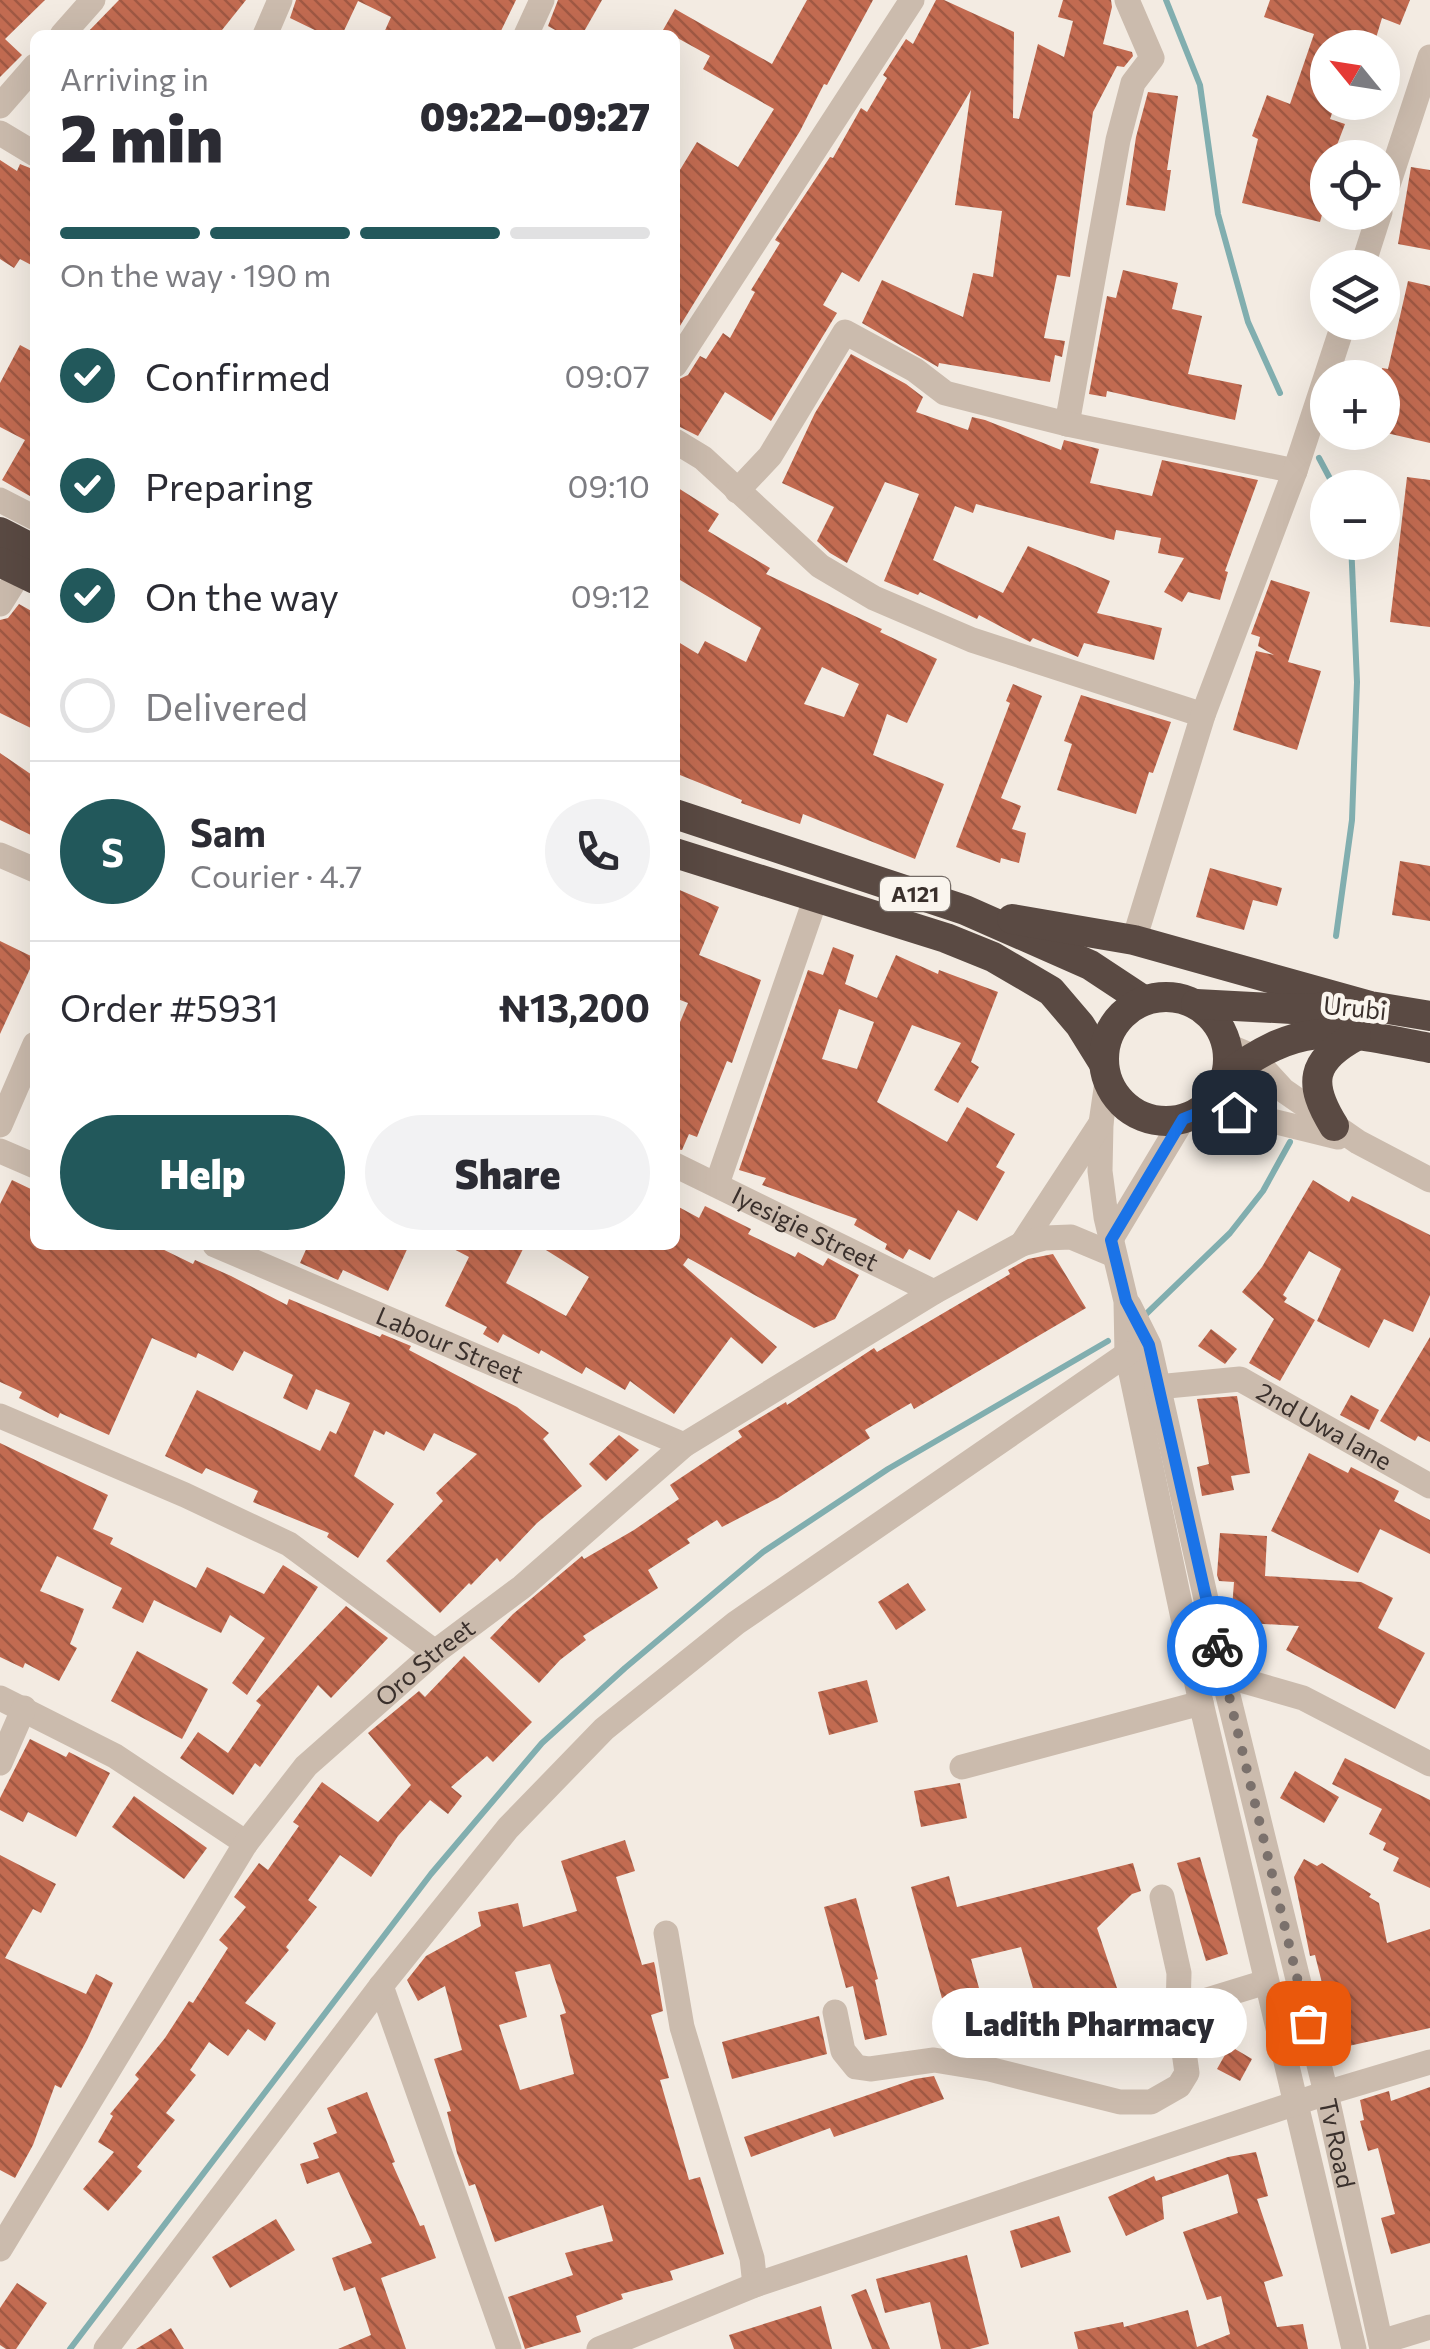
<!DOCTYPE html>
<meta charset="utf-8">
<style>
body{margin:0;font-family:Commissioner,sans-serif;background:#f2f2f3;color:#2b2b33;height:100vh;display:flex;flex-direction:column;font-size:38px;white-space:nowrap}
*{box-sizing:border-box;margin:0}
p{font-size:32px;color:#7c7c81}
.icon{flex:none;width:55px;height:55px;fill:none;stroke:currentColor;stroke-width:2;stroke-linecap:round;stroke-linejoin:round}
.map{position:relative;flex:1;overflow:hidden}
.drawer{position:absolute;left:30px;top:30px;width:650px;height:1220px;display:flex;flex-direction:column;background:#fff;border-radius:15px;box-shadow:0 10px 40px #0002}
.drawer>*{flex:none}
.needle{width:65px;rotate:300deg}
.tools{position:absolute;left:1310px;top:30px;display:grid;gap:20px}
.tools a{display:grid;place-items:center;width:90px;height:90px;border-radius:50%;background:#fff;box-shadow:0 10px 40px #0002;font-size:50px}
.pin{position:absolute;display:grid;place-items:center;width:85px;height:85px;color:#fff;margin:-42px;border-radius:20px;box-shadow:0 5px 15px #0006}
.courier{position:absolute;display:grid;place-items:center;width:100px;height:100px;margin:-50px;border:8px solid #1a73e8;border-radius:50%;background:#fff;color:#222;box-shadow:0 2px 12px #0007}
.bubble{position:absolute;height:70px;border-radius:35px;background:#fff;box-shadow:0 10px 40px #0002;font-size:32px;font-weight:800;line-height:70px;text-align:center}
.overview em{font-style:normal;font-weight:800}
.overview div{display:flex;flex-direction:column-reverse}
.overview{display:flex;align-items:center;justify-content:space-between;height:170px;padding:0 30px}
h1{font-size:65px;font-weight:800;line-height:75px}
.bar{display:grid;grid-template-columns:repeat(4,1fr);gap:15px 10px;align-content:center;height:120px;padding:0 30px}
.bar i{height:12px;border-radius:8px;background:#e1e1e2}
.bar .on{background:#22585b}
.bar p{grid-column:span 4}
.line{display:flex;align-items:center;gap:25px;padding:0 30px;border-top:2px solid #e1e1e2}
.line div{flex:1}
.round{display:grid;place-items:center;flex:none;width:105px;height:105px;border-radius:52px;background:#f2f2f3}
ol{padding:0 30px;list-style:none}
li{display:flex;align-items:center;gap:30px;height:110px}
li p{margin-inline-start:auto}
li .icon{padding:10px;border-radius:50%;background:#22585b;color:#fff;stroke-width:4}
li:last-child{color:#7c7c81}
li i{width:55px;height:55px;border:5px solid #e1e1e2;border-radius:50%}
.cta{display:flex;gap:20px;margin-top:auto;padding:20px 30px}
.cta a{flex:1;height:115px;border-radius:60px;background:#22585b;color:#fff;font-size:40px;font-weight:800;line-height:115px;text-align:center}
.cta a+a{background:#f2f2f3;color:#2b2b33}
.map>svg:first-child{display:block}
</style>
<div class="map">
<svg width="1430" height="2349" viewBox="0 0 1430 2349">
<defs>
<pattern id="building-back-hatch" width="6" height="6" patternUnits="userSpaceOnUse" patternTransform="scale(2.5)"><rect width="6" height="6" fill="#c26b51"/><path d="M-1 5l2 2M0 0l6 6M5-1l2 2" fill="none" stroke="#9f5843"/></pattern>
</defs>
<rect width="100%" height="100%" fill="#f3ebe2"/>
<g fill="none" stroke-linecap="round" stroke-linejoin="round">
<g stroke="#81aeaf" stroke-width="6">
<polyline points="1166,0 1200,85 1218,214 1248,322 1280,393"/>
<polyline points="1319,458 1335,488"/>
<polyline points="1336,936 1352,820 1357,682 1351,542"/>
<polyline points="1143,1317 1230,1233 1263,1191 1290,1142"/>
<polyline points="70,2349 431,1874 542,1743 625,1668 763,1552 888,1469 1108,1341"/>
</g>
</g>
<g fill="url(#building-back-hatch)" fill-rule="evenodd">
<polygon points="0,0 45,0 5,39 22,55 0,77"/>
<polygon points="119,0 246,0 218,35 85,35"/>
<polygon points="296,0 516,0 499,35 383,35 391,17 358,1 342,35 325,35 290,18"/>
<polygon points="558,0 602,0 582,35 564,35 548,26"/>
<polygon points="807,0 873,0 827,85 824,84 800,131 675,334 675,178 697,142 738,167 774,109 703,69 710,56 663,30 675,9 772,64"/>
<polygon points="936,0 944,0 1014,32 1013,118 1019,119 1038,44 1064,57 1073,21 1058,17 1063,0 1111,0 1112,7 1103,44 1132,52 1133,56 1124,67 1117,66 1093,112 1070,277 1057,275 1044,338 1065,341 1062,357 1055,355 1050,382 939,363 938,367 862,323 882,280 963,317 973,273 993,277 1002,211 955,205 971,90 859,282 842,272 823,305 837,313 771,421 725,392 698,436 676,425 675,381 688,375 700,356 706,359 723,333 730,338 755,292 751,290 780,243 775,240 830,157 833,158 861,108 867,112 887,78 883,75 906,39 913,44"/>
<polygon points="1270,0 1410,0 1400,25 1382,18 1373,48 1328,48 1328,102 1336,102 1330,119 1345,124 1332,158 1328,158 1328,193 1320,222 1242,203 1258,139 1252,136 1267,95 1290,104 1314,34 1264,17"/>
<polygon points="1148,92 1178,96 1167,170 1171,170 1165,211 1126,205 1136,137"/>
<polygon points="0,160 17,171 20,164 35,170 35,267 20,259 14,268 0,259"/>
<polygon points="1411,167 1430,170 1430,250 1398,244"/>
<polygon points="1123,270 1178,283 1172,309 1202,316 1188,374 1242,385 1235,420 1107,391 1106,397 1089,394 1107,296 1116,298"/>
<polygon points="1408,281 1430,286 1430,443 1382,432 1382,368 1388,369"/>
<polygon points="20,345 35,353 35,499 2,480 25,440 0,427 0,383"/>
<polygon points="851,354 906,384 923,397 916,412 968,430 972,417 985,420 1061,450 1064,440 1099,449 1090,483 1152,496 1162,460 1258,480 1225,571 1228,572 1220,600 1188,592 1182,602 1164,592 1184,558 1158,553 1161,538 1116,530 1114,540 976,504 973,513 955,506 933,560 1003,593 1028,546 1110,581 1097,613 1162,628 1154,660 1084,643 1078,657 1033,638 1030,642 979,615 977,619 920,592 918,595 884,581 919,494 885,482 847,563 830,553 817,541 834,507 782,483 815,413"/>
<polygon points="1407,477 1430,480 1430,627 1390,622"/>
<path d="M 675,486 L 719,514 L 708,531 L 770,568 L 766,574 L 882,629 L 880,632 L 937,659 L 907,723 L 887,714 L 873,755 L 944,784 L 915,859 L 803,814 L 800,824 L 741,803 L 742,800 L 675,773 L 675,640 L 698,654 L 705,641 L 746,662 L 761,628 L 675,577 ZM 822,667 L 859,684 L 844,717 L 804,704 Z"/>
<polygon points="1271,580 1310,592 1288,662 1321,671 1297,750 1233,730 1256,651 1274,655 1258,646 1260,637 1251,634"/>
<polygon points="19,604 35,613 35,730 0,713 0,620 8,618"/>
<polygon points="1013,684 1042,696 1001,798 1021,806 1012,829 1026,833 1019,863 1001,858 1000,863 956,847 1010,703 1006,701"/>
<polygon points="1081,695 1171,722 1153,773 1149,772 1136,814 1057,790 1072,744 1064,741"/>
<polygon points="0,753 35,777 35,837 0,820"/>
<polygon points="1400,861 1430,866 1430,921 1392,915"/>
<polygon points="1210,868 1282,888 1277,906 1253,900 1244,930 1196,917"/>
<polygon points="675,888 719,907 699,955 761,980 732,1063 727,1061 697,1137 689,1134 682,1150 675,1149 675,1034 688,1003 675,998"/>
<polygon points="0,941 35,958 0,1034"/>
<path d="M 833,947 L 854,955 L 845,984 L 877,998 L 896,955 L 938,974 L 939,970 L 998,992 L 971,1062 L 979,1067 L 958,1103 L 934,1090 L 961,1043 L 912,1025 L 877,1102 L 947,1142 L 967,1107 L 1015,1134 L 996,1167 L 1005,1172 L 977,1221 L 958,1210 L 930,1260 L 909,1249 L 903,1259 L 885,1249 L 887,1244 L 854,1225 L 857,1219 L 762,1185 L 766,1178 L 739,1170 L 808,970 L 823,975 ZM 839,1009 L 874,1022 L 857,1069 L 822,1059 Z"/>
<polygon points="12,1180 35,1191 35,1245 154,1245 193,1264 195,1260 231,1276 287,1305 289,1299 380,1337 382,1334 411,1346 409,1350 517,1407 549,1433 543,1439 582,1486 537,1523 500,1562 497,1558 471,1585 469,1583 440,1613 386,1561 443,1501 436,1493 477,1454 434,1433 424,1451 386,1431 384,1435 374,1430 354,1476 394,1504 358,1558 327,1537 329,1533 253,1502 258,1491 206,1468 202,1474 165,1456 197,1390 320,1451 330,1431 336,1434 350,1403 316,1389 307,1410 283,1398 293,1375 244,1351 233,1371 198,1353 196,1358 152,1338 109,1435 60,1413 58,1418 19,1398 22,1392 0,1382 0,1204"/>
<polygon points="1313,1180 1349,1202 1352,1196 1430,1235 1430,1295 1413,1332 1384,1319 1369,1348 1317,1321 1341,1269 1309,1251 1283,1295 1287,1298 1284,1302 1315,1320 1280,1381 1249,1363 1274,1319 1242,1292 1262,1267"/>
<polygon points="675,1205 699,1218 705,1206 751,1229 748,1234 795,1257 798,1252 823,1266 828,1258 859,1275 835,1319 814,1328 688,1258 683,1265 777,1347 762,1364 731,1337 674,1414 630,1381 625,1390 586,1367 582,1374 541,1350 539,1354 503,1334 498,1343 483,1334 487,1327 445,1306 469,1257 446,1245 525,1245 506,1283 566,1316 589,1277 538,1245 675,1245"/>
<polygon points="308,1245 409,1245 388,1291 343,1270 338,1280 300,1263"/>
<polygon points="1053,1254 1086,1308 914,1409 911,1403 865,1430 870,1438 778,1498 722,1527 717,1520 687,1539 690,1543 648,1570 658,1588 583,1636 586,1640 560,1660 539,1683 490,1638 513,1614 582,1556 584,1559 634,1530 679,1499 670,1485 742,1437 738,1431 786,1402 787,1405 874,1348 877,1352 1010,1274 1008,1270 1028,1259"/>
<polygon points="1211,1329 1237,1349 1225,1364 1198,1346"/>
<polygon points="1430,1337 1430,1442 1418,1436 1415,1441 1380,1421"/>
<polygon points="1351,1395 1379,1410 1369,1430 1340,1415"/>
<polygon points="1237,1396 1250,1473 1231,1476 1234,1490 1202,1496 1197,1467 1209,1464 1197,1399"/>
<polygon points="619,1435 639,1450 606,1481 589,1464"/>
<polygon points="0,1443 108,1495 93,1529 113,1538 110,1544 196,1588 207,1567 264,1594 283,1565 318,1587 247,1695 232,1683 265,1638 230,1615 221,1633 154,1600 143,1623 112,1608 122,1588 57,1556 40,1591 84,1609 70,1644 77,1648 59,1681 25,1663 23,1668 0,1657"/>
<polygon points="1309,1453 1348,1473 1351,1467 1399,1491 1394,1501 1430,1520 1430,1554 1380,1529 1358,1573 1271,1531"/>
<polygon points="1220,1533 1267,1536 1265,1576 1361,1582 1393,1598 1378,1628 1425,1653 1395,1709 1286,1650 1299,1626 1231,1622 1234,1582 1219,1581 1217,1575"/>
<polygon points="908,1583 926,1610 896,1630 878,1602"/>
<polygon points="346,1606 388,1638 331,1698 318,1685 260,1767 255,1763 233,1795 180,1758 198,1732 228,1753 261,1705 256,1701"/>
<polygon points="137,1651 208,1689 182,1739 111,1701"/>
<polygon points="464,1656 532,1722 493,1762 487,1756 451,1787 462,1796 448,1814 430,1800 398,1836 371,1877 340,1855 308,1900 317,1907 286,1947 289,1950 245,2003 276,2023 265,2041 248,2029 228,2056 209,2042 190,2070 196,2075 166,2113 175,2120 137,2167 142,2171 108,2211 83,2189 114,2152 98,2142 113,2116 110,2114 139,2079 135,2075 165,2038 189,2001 193,2003 228,1948 219,1940 246,1907 234,1897 259,1863 268,1870 299,1826 293,1822 322,1782 378,1822 411,1785 368,1733 419,1691 425,1697"/>
<polygon points="867,1680 878,1722 829,1735 818,1692"/>
<polygon points="30,1739 66,1757 69,1752 110,1773 76,1837 28,1812 23,1822 0,1810 0,1798"/>
<polygon points="1345,1758 1430,1800 1430,1888 1393,1871 1399,1858 1383,1850 1386,1843 1369,1834 1382,1809 1332,1784"/>
<polygon points="1295,1771 1339,1797 1324,1823 1280,1798"/>
<polygon points="960,1783 967,1818 921,1827 914,1791"/>
<polygon points="134,1796 207,1848 184,1879 112,1827"/>
<path d="M 625,1840 L 635,1871 L 616,1877 L 642,1965 L 654,1962 L 655,1966 L 663,2011 L 651,2015 L 669,2078 L 660,2080 L 689,2180 L 700,2177 L 724,2254 L 670,2271 L 673,2280 L 621,2294 L 623,2299 L 576,2316 L 581,2332 L 525,2349 L 508,2297 L 573,2275 L 565,2253 L 613,2241 L 603,2205 L 495,2242 L 475,2184 L 469,2186 L 457,2153 L 447,2112 L 451,2111 L 434,2059 L 462,2050 L 445,1986 L 418,2001 L 407,1980 L 426,1956 L 481,1926 L 478,1912 L 518,1903 L 523,1927 L 577,1911 L 561,1861 ZM 550,1964 L 566,2013 L 560,2015 L 574,2074 L 520,2090 L 499,2025 L 527,2017 L 515,1972 Z"/>
<polygon points="0,1855 56,1884 41,1913 33,1909 5,1958 86,1994 96,1974 113,1983 87,2040 61,2088 55,2085 33,2145 15,2178 0,2170"/>
<polygon points="1200,1857 1228,1954 1206,1961 1177,1863"/>
<polygon points="1304,1859 1317,1866 1322,1863 1371,1894 1369,1897 1379,1903 1387,1943 1430,1929 1430,2028 1344,2047 1336,2010 1329,2011 1315,1955 1310,1956 1294,1877"/>
<polygon points="1133,1863 1141,1891 1132,1894 1097,1928 1126,2015 1048,2040 1021,1947 971,1959 990,2028 953,2038 911,1887 949,1876 957,1907"/>
<polygon points="856,1898 878,1979 875,1980 887,2035 865,2040 853,1986 846,1988 824,1907"/>
<polygon points="819,2016 827,2054 732,2079 722,2042"/>
<polygon points="1230,2046 1252,2059 1240,2081 1217,2069"/>
<polygon points="934,2076 944,2099 834,2137 830,2128 751,2157 744,2137 915,2079"/>
<polygon points="1430,2087 1430,2243 1391,2254 1381,2218 1395,2214 1378,2148 1368,2151 1360,2121 1364,2120 1360,2100 1389,2091 1391,2101"/>
<polygon points="367,2092 395,2162 392,2163 420,2226 424,2225 436,2258 381,2278 406,2349 338,2349 371,2335 355,2287 344,2291 332,2258 372,2243 339,2172 307,2184 300,2164 319,2158 313,2143 337,2133 327,2108"/>
<polygon points="1256,2152 1268,2196 1257,2199 1283,2276 1264,2282 1277,2327 1303,2324 1308,2349 1078,2349 1074,2332 1123,2322 1124,2327 1188,2310 1197,2347 1230,2334 1221,2296 1207,2300 1183,2232 1238,2213 1228,2174 1162,2197 1164,2219 1126,2236 1108,2197 1154,2176 1156,2181 1228,2157"/>
<polygon points="1059,2216 1071,2252 1021,2268 1010,2231"/>
<polygon points="276,2219 295,2250 230,2288 212,2257"/>
<polygon points="967,2255 989,2344 970,2349 941,2349 930,2302 885,2313 876,2279"/>
<polygon points="17,2283 47,2303 16,2349 6,2349 0,2345 0,2308"/>
<polygon points="866,2289 890,2349 872,2349 851,2295"/>
<polygon points="821,2306 832,2349 734,2349 729,2335"/>
<polygon points="171,2328 184,2349 136,2349"/>
</g>
<g fill="none" stroke-linecap="round" stroke-linejoin="round">
<g stroke="#cbbbad" stroke-width="25">
<polyline points="62,35 93,0"/>
<polyline points="265,35 280,0"/>
<polyline points="526,35 542,0"/>
<polyline points="0,106 35,66"/>
<polyline points="0,133 35,154"/>
<polyline points="1382,203 1430,57"/>
<polyline points="1362,268 1380,212"/>
<polyline points="675,365 912,0"/>
<polyline points="1067,424 1118,140 1133,83 1152,58 1127,0"/>
<polyline points="675,441 703,458 820,566 874,598 972,640 1203,715"/>
<polyline points="737,491 770,456 845,332 915,370 945,393 1067,424 1295,471"/>
<polyline points="0,500 35,518"/>
<polyline points="0,604 20,572"/>
<polyline points="0,855 35,870"/>
<polyline points="1134,940 1203,715 1295,471 1344,322"/>
<polyline points="1226,1045 1252,1056 1283,1090 1358,1142 1430,1180"/>
<polyline points="1107,1082 1101,1123 1100,1171 1106,1217 1126,1301 1127,1354 1201,1703 1354,2349"/>
<polyline points="1198,1113 1235,1112 1338,1137"/>
<polyline points="0,1125 35,1044"/>
<polyline points="0,1151 35,1166"/>
<path id="s1" d="M 675,1165 L 934,1292"/>
<polyline points="717,1184 816,897"/>
<polyline points="1111,1239 1183,1119"/>
<polyline points="1022,1244 1101,1123"/>
<path id="s2" d="M 215,1245 L 684,1445"/>
<path id="s3" d="M 1129,1305 L 1149,1345 L 1223,1675 L 1326,2093 L 1382,2349"/>
<path id="s4" d="M 1157,1387 L 1240,1379 L 1430,1486"/>
<polyline points="0,1416 185,1495 289,1544 435,1652"/>
<polyline points="1223,1675 1303,1698 1430,1764"/>
<polyline points="0,1698 115,1756 246,1843"/>
<polyline points="0,1763 24,1708"/>
<polyline points="962,1767 1201,1703"/>
<polyline points="1162,1897 1179,1973 1178,2009"/>
<polyline points="666,1933 682,2027 752,2258 755,2285"/>
<polyline points="381,1986 509,2349"/>
<polyline points="835,2012 843,2051 856,2067 870,2069 934,2060 989,2069 1120,2102 1151,2102 1179,2086 1187,2073 1178,2009 1266,1982"/>
<path id="s5" d="M 0,2249 L 246,1843 L 306,1766 L 435,1652 L 522,1587 L 684,1445 L 934,1292 L 1022,1244 L 1045,1238 L 1071,1237 L 1114,1255"/>
<polyline points="1381,2342 1430,2327"/>
<polyline points="106,2349 381,1986 508,1828 604,1729 736,1623 1127,1354"/>
<polyline points="599,2349 755,2285 1326,2093 1430,2062"/>
</g>
<g stroke="#5a4a43" stroke-width="30">
<polyline points="0,532 35,550"/>
<polyline points="0,562 35,579"/>
<polyline points="675,814 965,910 1090,965 1143,1000"/>
<polyline points="675,853 946,938 993,957 1051,991 1080,1025 1103,1062"/>
<polyline points="1012,919 1134,940 1370,1006 1430,1016"/>
<circle cx="1166" cy="1059" r="62"/>
<polyline points="1196,1004 1292,1009 1342,1007"/>
<path d="M 1225,1077 C 1303,1017 1340,1031 1430,1048"/>
<path d="M 1334,1126 C 1308,1084 1310,1061 1356,1036"/>
</g>
</g>
<g fill="none" stroke-linecap="round" stroke-linejoin="round">
<polyline stroke="#7b716c" stroke-width="10" stroke-dasharray="0 18" points="1217,1646 1308,2023"/>
<polyline stroke="#1a73e8" stroke-width="12" points="1217,1646 1149,1345 1126,1301 1111,1240 1183,1119 1198,1113 1234,1112"/>
</g>
<g text-anchor="middle" stroke-width="9" stroke-linejoin="round" paint-order="stroke">
<rect fill="#faf5ee" stroke="#746b66" stroke-width="2.5" x="880" y="877" width="70" height="34" rx="8"/>
<g font-size="22" font-weight="bold" fill="#3a302c">
<text x="915" y="902">A121</text>
</g>
<g font-size="25" fill="#3a302c" stroke="#faf5ee">
<text transform="translate(1355 1008) rotate(6)" y="9">Urubi</text>
<text dy="9" stroke="none"><textPath href="#s1" startOffset="145">Iyesigie Street</textPath></text>
<text dy="9" stroke="none"><textPath href="#s2" startOffset="255">Labour Street</textPath></text>
<text dy="9" stroke="none"><textPath href="#s4" startOffset="180">2nd Uwa lane</textPath></text>
<text dy="9" stroke="none"><textPath href="#s5" startOffset="730">Oro Street</textPath></text>
<text dy="9" stroke="none"><textPath href="#s3" startOffset="865">Tv Road</textPath></text>
</g>
</g>
</svg>
<div class="tools">
<a><svg class="needle" viewBox="-14 -14 28 28"><path d="M0-13l5 13h-10z" fill="#e53935"/><path d="M0 13l5-13h-10z" fill="#7c7c81"/></svg></a>
<a><svg class="icon" aria-label="locate" viewBox="0 0 24 24"><circle cx="12" cy="12" r="6"/><path d="M12 2v4M12 18v4M2 12h4M18 12h4"/></svg></a>
<a><svg class="icon" aria-label="layers" viewBox="0 0 24 24"><path d="M12 4l9 5-9 5-9-5zM3 14l9 5 9-5"/></svg></a>
<a>+</a>
<a>−</a>
</div>
<div class="pin" style="left:1308px;top:2023px;background:#ea580c"><svg class="icon" aria-label="bag" viewBox="0 0 24 24"><path d="M5 8h14l-1 12H6zM9 8a3 3 0 0 1 6 0"/></svg></div>
<div class="pin" style="left:1234px;top:1112px;background:#1f2937"><svg class="icon" aria-label="home" viewBox="0 0 24 24"><path d="M3 11l9-7 9 7M6 9v11h12V9"/></svg></div>
<div class="courier" style="left:1217px;top:1646px"><svg class="icon" aria-label="bike" viewBox="0 0 24 24"><circle cx="6" cy="16" r="4"/><circle cx="18" cy="16" r="4"/><path d="M6 16l4-8h5l3 8M10 8l3 8H6M13 5h3"/></svg></div>
<div class="bubble" style="left:932px;top:1988px;width:315px">Ladith Pharmacy</div>
<section class="drawer">
<div class="overview"><div><h1>2 min</h1><p>Arriving in</p></div><em>09:22–09:27</em></div>
<div class="bar"><i class="on"></i><i class="on"></i><i class="on"></i><i></i><p>On the way · 190 m</p></div>
<ol>
<li><svg class="icon" aria-label="check" viewBox="0 0 24 24"><path d="M5 12l5 5 9-10"/></svg>Confirmed<p>09:07</p></li>
<li><svg class="icon" aria-label="check" viewBox="0 0 24 24"><path d="M5 12l5 5 9-10"/></svg>Preparing<p>09:10</p></li>
<li><svg class="icon" aria-label="check" viewBox="0 0 24 24"><path d="M5 12l5 5 9-10"/></svg>On the way<p>09:12</p></li>
<li><i></i>Delivered</li>
</ol>
<div class="line" style="height:180px"><b class="round" style="background:#22585b;color:#fff">S</b><div><b>Sam</b><p>Courier · 4.7</p></div><a class="round"><svg class="icon" aria-label="phone" viewBox="0 0 24 24"><path d="M5 4h4l2 5-3 2q2 4 5 5l2-3 5 2v4C11 20 4 13 5 4z"/></svg></a></div>
<div class="line" style="height:130px"><div>Order #5931</div><b>₦13,200</b></div>
<div class="cta"><a>Help</a><a>Share</a></div>
</section>
</div>
